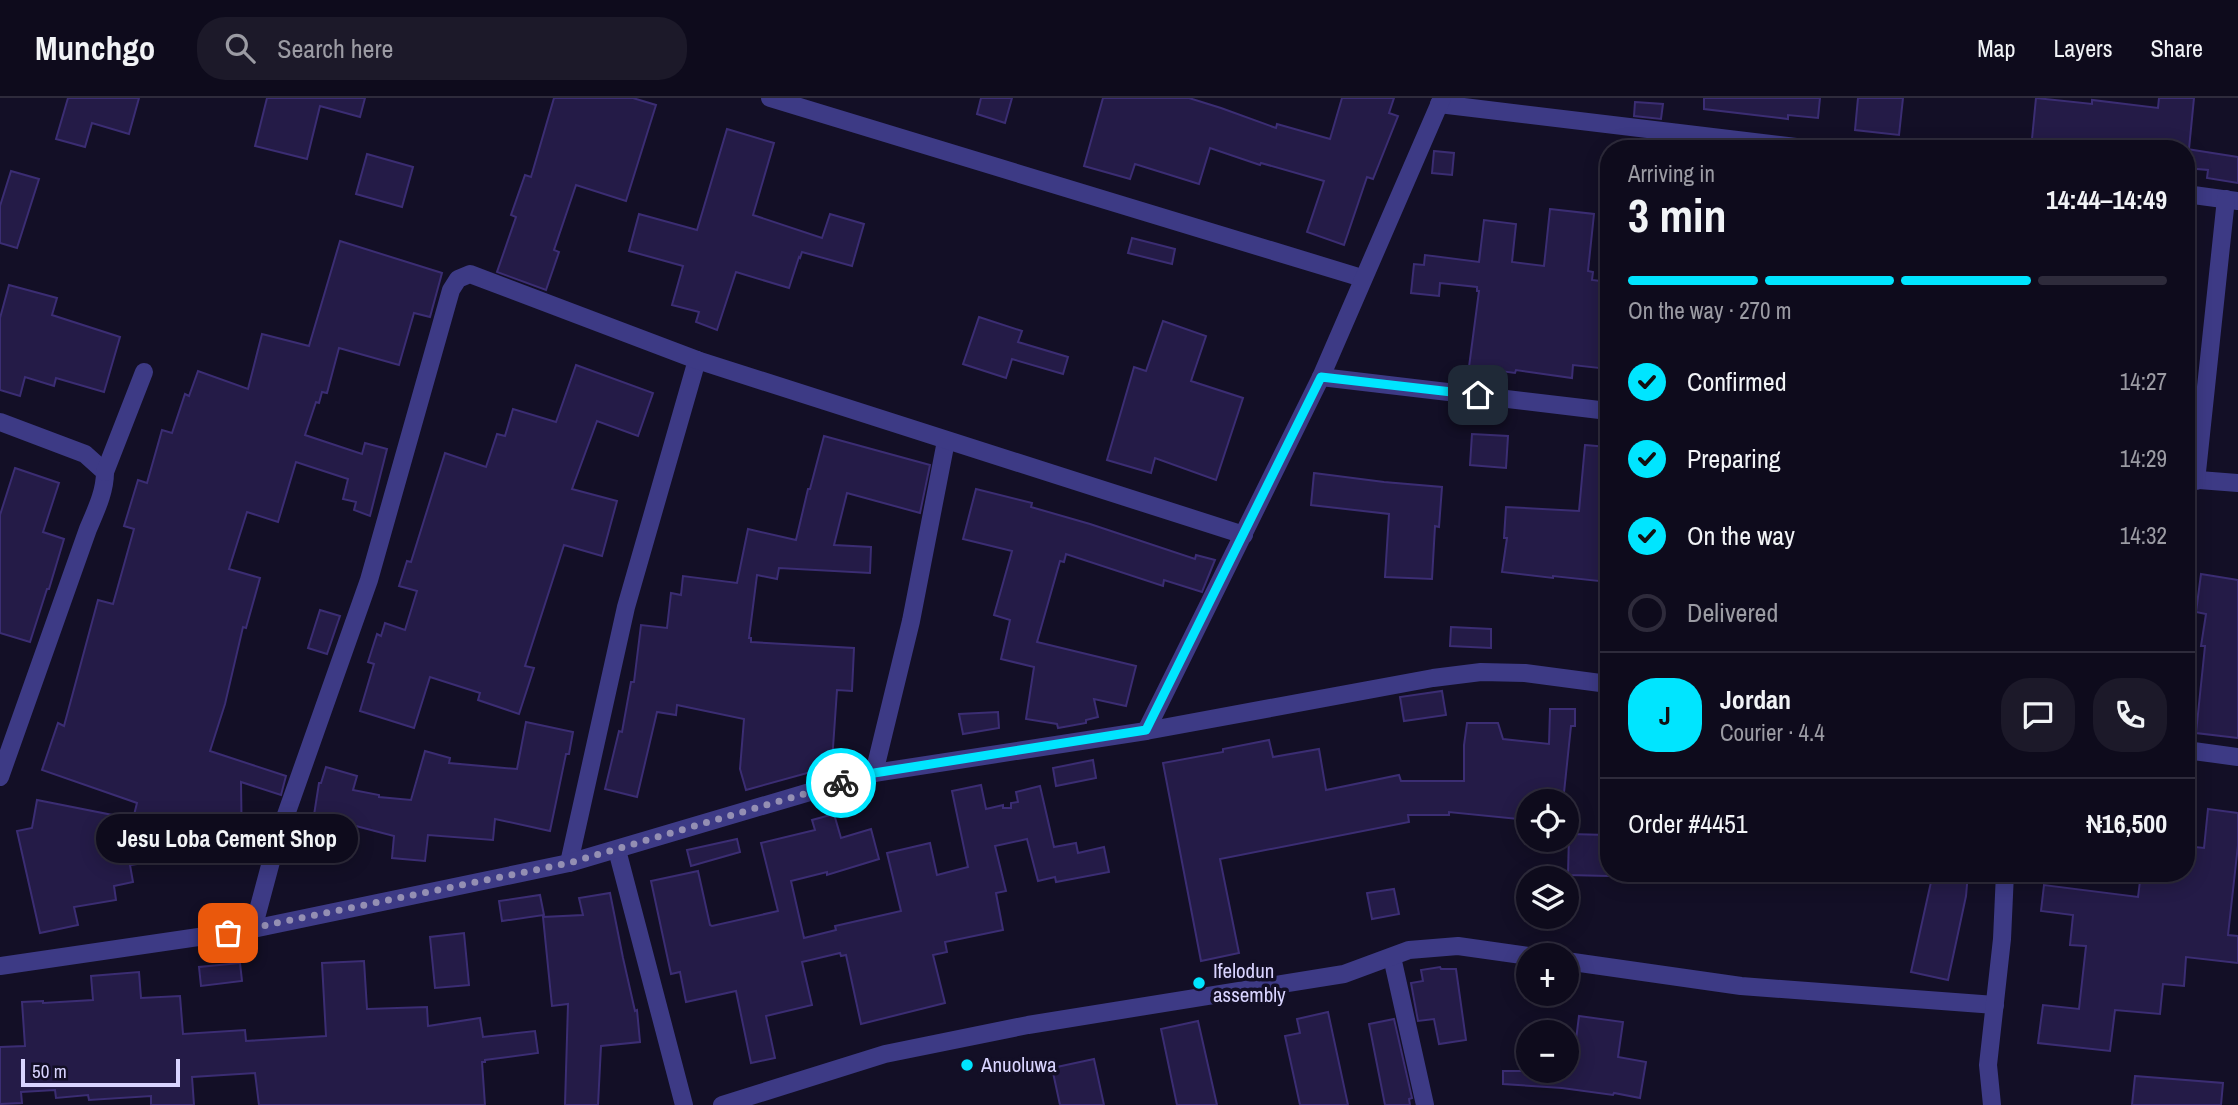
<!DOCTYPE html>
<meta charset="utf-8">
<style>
body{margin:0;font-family:"Archivo Narrow",sans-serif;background:#1c1929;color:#f1f3f6;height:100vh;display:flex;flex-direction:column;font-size:26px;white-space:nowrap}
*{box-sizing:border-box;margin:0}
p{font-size:23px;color:#9b9ba3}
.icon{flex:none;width:38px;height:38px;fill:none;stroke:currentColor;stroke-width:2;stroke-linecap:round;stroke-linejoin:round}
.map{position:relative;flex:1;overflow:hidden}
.panel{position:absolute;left:1600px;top:42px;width:595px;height:742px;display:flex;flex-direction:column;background:#0e0b1c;border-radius:28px;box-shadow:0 4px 18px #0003,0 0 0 2px #2e2b3b}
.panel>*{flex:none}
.controls{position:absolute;left:1516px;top:691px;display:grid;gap:14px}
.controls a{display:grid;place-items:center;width:63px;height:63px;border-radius:50%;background:#0e0b1c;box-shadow:0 4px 18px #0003,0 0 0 2px #2e2b3b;font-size:35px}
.scale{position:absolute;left:21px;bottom:18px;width:159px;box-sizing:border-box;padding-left:7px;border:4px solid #d9d4ff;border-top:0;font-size:19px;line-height:24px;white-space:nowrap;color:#d9d4ff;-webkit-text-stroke:5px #130f26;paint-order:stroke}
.pin{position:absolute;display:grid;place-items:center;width:60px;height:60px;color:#fff;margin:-30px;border-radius:14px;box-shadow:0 4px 10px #0006}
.courier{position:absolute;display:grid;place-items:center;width:70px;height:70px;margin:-35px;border:5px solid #00e5ff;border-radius:50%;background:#fff;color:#222;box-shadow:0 2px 9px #0007}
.bubble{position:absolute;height:49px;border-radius:24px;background:#0e0b1c;box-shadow:0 4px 18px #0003,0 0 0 2px #2e2b3b;font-size:23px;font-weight:800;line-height:49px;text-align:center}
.headline em{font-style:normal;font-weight:800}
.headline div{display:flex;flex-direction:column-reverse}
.headline{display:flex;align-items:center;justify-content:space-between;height:119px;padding:0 28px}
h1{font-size:46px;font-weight:800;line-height:52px}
.bar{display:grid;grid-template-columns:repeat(4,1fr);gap:10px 7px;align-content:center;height:84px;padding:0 28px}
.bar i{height:9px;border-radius:5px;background:#2e2b3b}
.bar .active{background:#00e5ff}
.bar p{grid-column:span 4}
.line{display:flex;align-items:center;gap:18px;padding:0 28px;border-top:2px solid #2e2b3b}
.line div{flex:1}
.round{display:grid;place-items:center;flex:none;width:74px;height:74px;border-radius:28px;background:#1c1929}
ol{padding:0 28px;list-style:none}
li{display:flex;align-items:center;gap:21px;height:77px}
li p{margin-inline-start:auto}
li .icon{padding:7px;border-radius:50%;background:#00e5ff;color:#111;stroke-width:4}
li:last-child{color:#9b9ba3}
li i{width:38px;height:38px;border:4px solid #2e2b3b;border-radius:50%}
header{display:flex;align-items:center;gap:42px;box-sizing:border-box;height:98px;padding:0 35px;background:#0e0b1c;border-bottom:2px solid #2e2b3b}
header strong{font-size:33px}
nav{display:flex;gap:38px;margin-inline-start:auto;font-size:24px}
.search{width:490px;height:63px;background:#1c1929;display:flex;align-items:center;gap:18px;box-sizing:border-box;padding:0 24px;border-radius:28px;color:#9b9ba3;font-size:26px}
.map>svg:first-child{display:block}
</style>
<header>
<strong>Munchgo</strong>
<div class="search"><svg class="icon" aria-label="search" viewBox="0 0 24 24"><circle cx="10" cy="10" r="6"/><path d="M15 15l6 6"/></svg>Search here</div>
<nav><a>Map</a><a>Layers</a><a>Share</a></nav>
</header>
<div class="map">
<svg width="2238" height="1007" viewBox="0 0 2238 1007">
<rect width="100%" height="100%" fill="#130f26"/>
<g fill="#241b47" stroke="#3b2d73" stroke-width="2">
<polygon points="68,0 139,0 129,36 92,25 85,49 56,41"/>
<polygon points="267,0 365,0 360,19 320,8 307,61 255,48"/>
<polygon points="554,0 633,0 656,7 626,103 576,87 554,152 559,154 546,192 497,174 516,119 511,117 525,77 531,79"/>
<polygon points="981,0 1012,0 1005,25 977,16"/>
<polygon points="1103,0 1189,0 1221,10 1276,30 1277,26 1330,41 1342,0 1394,0 1389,15 1398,18 1373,81 1367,79 1344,147 1307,134 1324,83 1261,65 1260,67 1210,50 1199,86 1135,66 1130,81 1084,68"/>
<polygon points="1704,0 1820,0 1818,20 1788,17 1788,21 1704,11"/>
<polygon points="1858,0 1903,0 1899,37 1855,32"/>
<polygon points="2036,0 2092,6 2092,2 2158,10 2159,0 2194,0 2189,51 2187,51 2238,59 2238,85 2207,80 2208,72 2186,70 2186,51 2031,51"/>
<polygon points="1635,4 1663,6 1661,21 1634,18"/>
<polygon points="727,31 774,45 753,117 822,140 830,116 864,126 852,168 802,154 800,160 799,159 789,190 736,174 717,232 696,224 699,214 672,207 683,168 629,153 639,116 697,132"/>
<polygon points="1434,53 1454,55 1452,77 1432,75"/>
<polygon points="367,56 413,69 402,109 356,96"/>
<polygon points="11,73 39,81 17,150 0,145 0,108"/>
<polygon points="1550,111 1594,116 1588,173 1593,174 1592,182 1608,184 1608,271 1573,267 1572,280 1516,272 1515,275 1469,269 1479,193 1477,193 1477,189 1440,185 1439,198 1411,195 1414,166 1424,167 1425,157 1479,164 1484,122 1516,126 1512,164 1544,168"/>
<polygon points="1132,140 1175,151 1172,166 1128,155"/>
<polygon points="340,143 442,175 430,219 414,215 399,267 339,250 327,295 322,294 319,305 316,304 305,337 362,356 365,345 387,351 370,418 354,412 356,404 343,401 348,381 296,364 278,424 247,414 229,471 260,480 246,530 243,529 225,606 210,653 286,678 281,697 241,684 242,754 176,755 177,758 151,760 152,764 130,767 133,784 114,788 116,802 74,809 78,827 40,835 17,733 32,730 37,702 133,721 137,705 42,672 58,625 64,628 98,502 113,506 134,431 124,428 138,382 147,385 162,332 172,335 185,296 189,298 198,273 248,291 262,236 309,248"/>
<polygon points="9,187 57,200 52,217 120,239 104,294 56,280 54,288 25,279 20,298 0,292 0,220"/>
<polygon points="979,219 1022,233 1018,244 1068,259 1063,276 1012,261 1006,280 963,266"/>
<polygon points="1163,223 1206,238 1191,283 1243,300 1216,382 1155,360 1151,375 1107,362 1134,269 1146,273"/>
<polygon points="576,267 653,295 638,338 597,323 572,391 617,403 602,458 564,447 525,568 534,570 519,616 478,602 480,595 430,579 414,630 360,613 374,566 368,564 377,536 381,538 385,525 405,532 417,493 399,488 407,463 411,464 445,355 486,369 497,336 505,338 513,311 556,324"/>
<polygon points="1472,336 1508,338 1506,370 1470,367"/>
<polygon points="824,338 930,367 920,415 847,395 834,447 871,449 870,475 779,470 777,481 757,477 749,540 751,540 751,544 854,550 852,593 837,592 832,664 828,665 829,669 746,692 740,671 744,621 677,607 676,617 657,614 637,699 605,691 619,633 622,634 631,584 634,584 641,527 667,530 671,495 681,497 683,478 737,485 748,431 796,442 808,391 810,391"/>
<polygon points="1585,347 1608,349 1608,484 1553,478 1553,480 1502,474 1507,440 1504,440 1506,409 1579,413"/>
<polygon points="15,370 59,385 43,434 64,441 49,491 47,491 30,544 0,535 0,417"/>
<polygon points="1314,375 1384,384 1442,389 1439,429 1435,428 1432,481 1385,479 1389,416 1311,407"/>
<polygon points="976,391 1032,405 1031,409 1090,426 1195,461 1196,457 1215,462 1202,494 1164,482 1163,488 1066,456 1064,464 1060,463 1037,544 1136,568 1126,608 1094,601 1098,619 1086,622 1086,625 1058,630 1057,626 1026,621 1034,569 1001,561 1010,522 994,517 1012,453 963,441"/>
<polygon points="2201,476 2238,482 2238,640 2196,635 2205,548 2201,548 2206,516 2196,514"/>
<polygon points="320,512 340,518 327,556 308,550"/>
<polygon points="1451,529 1491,531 1491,550 1450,548"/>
<polygon points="1442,593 1446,617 1404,623 1400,599"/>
<polygon points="1550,611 1575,611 1575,628 1571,628 1563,704 1528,704 1528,722 1449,714 1449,717 1408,717 1409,724 1220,761 1239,855 1201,863 1163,665 1223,654 1223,651 1269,642 1273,659 1319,651 1326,692 1399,677 1401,683 1464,683 1464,647 1467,625 1498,625 1503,641 1549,646"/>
<polygon points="998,614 999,630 963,636 959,616"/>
<polygon points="526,624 573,634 569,656 566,656 550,733 495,721 493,742 428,737 425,763 392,760 394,738 314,717 319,685 321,685 326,669 357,678 353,692 379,697 379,699 411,702 425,653 450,660 449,665 517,671"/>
<polygon points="1093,662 1096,680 1056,688 1053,670"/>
<polygon points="981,687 986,711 1003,707 1003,710 1011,710 1011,705 1018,704 1016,694 1040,688 1054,749 1076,745 1078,755 1104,749 1109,774 1056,784 1055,779 1038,783 1027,741 995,748 1006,793 996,795 1003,832 945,844 947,854 933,857 945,905 861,926 846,857 841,858 840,855 802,864 812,907 766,918 775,960 751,965 736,893 686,904 680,874 671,876 651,783 698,773 710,827 712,828 778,813 761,745 815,732 812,722 834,716 841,740 871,731 879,761 827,777 827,774 791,783 804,840 836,832 835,828 901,813 887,755 930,745 937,777 968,769 952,693"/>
<polygon points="2208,711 2238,715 2238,747 2228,837 2238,838 2238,865 2186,859 2184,888 2163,886 2160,916 2115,912 2110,953 2038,945 2043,907 2079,911 2086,848 2070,847 2073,817 2041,813 2044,787 2138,799 2141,775 2186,775 2186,748 2204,750"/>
<polygon points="303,720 320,724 313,759 296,756"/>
<polygon points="1569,736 1608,737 1608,778 1568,777"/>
<polygon points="737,741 740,754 691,768 687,752"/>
<polygon points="1933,775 1968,775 1966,798 1948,882 1911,874"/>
<polygon points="1394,791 1399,816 1372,821 1367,795"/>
<polygon points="610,795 623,860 635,913 637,912 640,944 601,948 598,1007 565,1007 568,906 552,908 543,819 583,817 579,800"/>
<polygon points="540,797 544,817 502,823 499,803"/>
<polygon points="464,835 469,887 435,890 430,839"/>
<polygon points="364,863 367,911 427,909 428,928 480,920 483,939 535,933 538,955 485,962 485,964 482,964 485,1007 259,1007 255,975 192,979 194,1007 151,1007 151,998 89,1002 88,997 56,1000 55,992 21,994 22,1005 0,1006 0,949 25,948 22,904 43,903 43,905 93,902 91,878 139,874 141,900 180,898 183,936 245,932 246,943 326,938 322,865"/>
<polygon points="240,865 242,883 201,888 199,869"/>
<polygon points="1440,869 1441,871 1456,871 1466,942 1439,946 1434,921 1418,923 1411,885 1423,883 1421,872"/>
<polygon points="1328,914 1348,1007 1300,1007 1285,938 1300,935 1297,921"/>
<polygon points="1579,918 1623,924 1618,959 1646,964 1640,1000 1614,995 1613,997 1562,990 1503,986 1503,973 1572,973"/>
<polygon points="1394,921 1412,1000 1409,1001 1410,1007 1385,1007 1369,926"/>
<polygon points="1198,923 1217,1007 1177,1007 1161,931"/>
<polygon points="1094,961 1104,1007 1060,1007 1052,970"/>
<polygon points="2135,978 2223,985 2221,1007 2132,1007"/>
</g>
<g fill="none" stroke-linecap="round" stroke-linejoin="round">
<g stroke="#3d3a85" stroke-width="18">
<polyline points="770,0 1362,180"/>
<polyline points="1439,6 1813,51"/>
<polyline points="2186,96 2238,103"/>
<polyline points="1321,279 1608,313"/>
<path d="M 0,324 L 85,356 L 105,374 C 105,394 96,412 88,431 L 0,679"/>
<polyline points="105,374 144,274"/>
<polyline points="2186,381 2238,385"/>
<polyline points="2196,383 2226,101"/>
<polyline points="1146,633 1321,279 1442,0"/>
<polyline points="2186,652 2238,659"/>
<polyline points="874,675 911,523 946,343"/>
<polyline points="617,752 684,1007"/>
<polyline points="569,765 626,509 697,262"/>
<polyline points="253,831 276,745 369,482 451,192 458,181 470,176 697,262 1244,437"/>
<polyline points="1392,859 1425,1007"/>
<polyline points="1566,863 1741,888 1995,907"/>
<polyline points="0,868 253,831 569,765 874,675 1146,633 1433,580 1481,574 1525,575 1608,586"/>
<polyline points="722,1007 885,956 1028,927 1344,876 1409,852 1458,848 1528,858"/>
<polyline points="1992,1007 1988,967 2002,841 2005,775"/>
</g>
</g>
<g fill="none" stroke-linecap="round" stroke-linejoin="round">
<polyline stroke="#948fb3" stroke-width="7" stroke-dasharray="0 12.6" points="228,835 569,765 841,685"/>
<polyline stroke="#00e5ff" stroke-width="9" points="841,685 874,675 1146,632 1321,279 1478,297"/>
</g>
<g fill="#00e5ff" stroke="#130f26" stroke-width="2.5">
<circle cx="1199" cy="885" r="7"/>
<circle cx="967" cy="967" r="7"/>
</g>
<g text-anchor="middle" stroke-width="7" stroke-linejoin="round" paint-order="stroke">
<g font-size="21" fill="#d9d4ff" stroke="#130f26" text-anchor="start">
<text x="1213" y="880">Ifelodun<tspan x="1213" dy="24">assembly</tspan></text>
<text x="981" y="974">Anuoluwa</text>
</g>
</g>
</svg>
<div class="controls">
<a><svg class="icon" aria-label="locate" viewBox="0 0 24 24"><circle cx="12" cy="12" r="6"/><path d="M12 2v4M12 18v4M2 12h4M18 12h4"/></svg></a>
<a><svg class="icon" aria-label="layers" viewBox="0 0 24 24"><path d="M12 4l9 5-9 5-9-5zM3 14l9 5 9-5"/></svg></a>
<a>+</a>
<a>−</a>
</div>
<div class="scale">50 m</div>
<div class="pin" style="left:228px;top:835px;background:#ea580c"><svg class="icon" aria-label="bag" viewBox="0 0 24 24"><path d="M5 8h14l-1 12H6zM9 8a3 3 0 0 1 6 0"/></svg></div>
<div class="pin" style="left:1478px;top:297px;background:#1f2937"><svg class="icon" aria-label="home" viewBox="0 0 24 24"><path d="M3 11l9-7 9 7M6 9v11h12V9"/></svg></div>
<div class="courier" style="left:841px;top:685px"><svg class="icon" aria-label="bike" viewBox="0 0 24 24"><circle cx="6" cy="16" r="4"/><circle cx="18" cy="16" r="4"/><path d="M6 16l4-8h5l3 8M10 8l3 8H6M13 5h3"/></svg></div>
<div class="bubble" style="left:96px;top:716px;width:262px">Jesu Loba Cement Shop</div>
<section class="panel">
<div class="headline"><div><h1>3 min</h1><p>Arriving in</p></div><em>14:44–14:49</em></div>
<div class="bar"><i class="active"></i><i class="active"></i><i class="active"></i><i></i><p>On the way · 270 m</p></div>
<ol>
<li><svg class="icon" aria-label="check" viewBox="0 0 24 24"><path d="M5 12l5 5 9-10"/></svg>Confirmed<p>14:27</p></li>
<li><svg class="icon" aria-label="check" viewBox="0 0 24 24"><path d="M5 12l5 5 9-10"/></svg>Preparing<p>14:29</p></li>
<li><svg class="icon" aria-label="check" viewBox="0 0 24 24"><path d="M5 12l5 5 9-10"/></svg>On the way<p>14:32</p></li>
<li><i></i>Delivered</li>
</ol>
<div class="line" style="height:126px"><b class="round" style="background:#00e5ff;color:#111">J</b><div><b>Jordan</b><p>Courier · 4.4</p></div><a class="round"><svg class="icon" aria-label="chat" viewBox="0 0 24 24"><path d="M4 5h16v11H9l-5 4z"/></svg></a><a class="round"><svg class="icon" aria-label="phone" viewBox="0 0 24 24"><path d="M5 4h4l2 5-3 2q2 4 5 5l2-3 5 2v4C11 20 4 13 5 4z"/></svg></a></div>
<div class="line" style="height:91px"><div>Order #4451</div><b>₦16,500</b></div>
</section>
</div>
